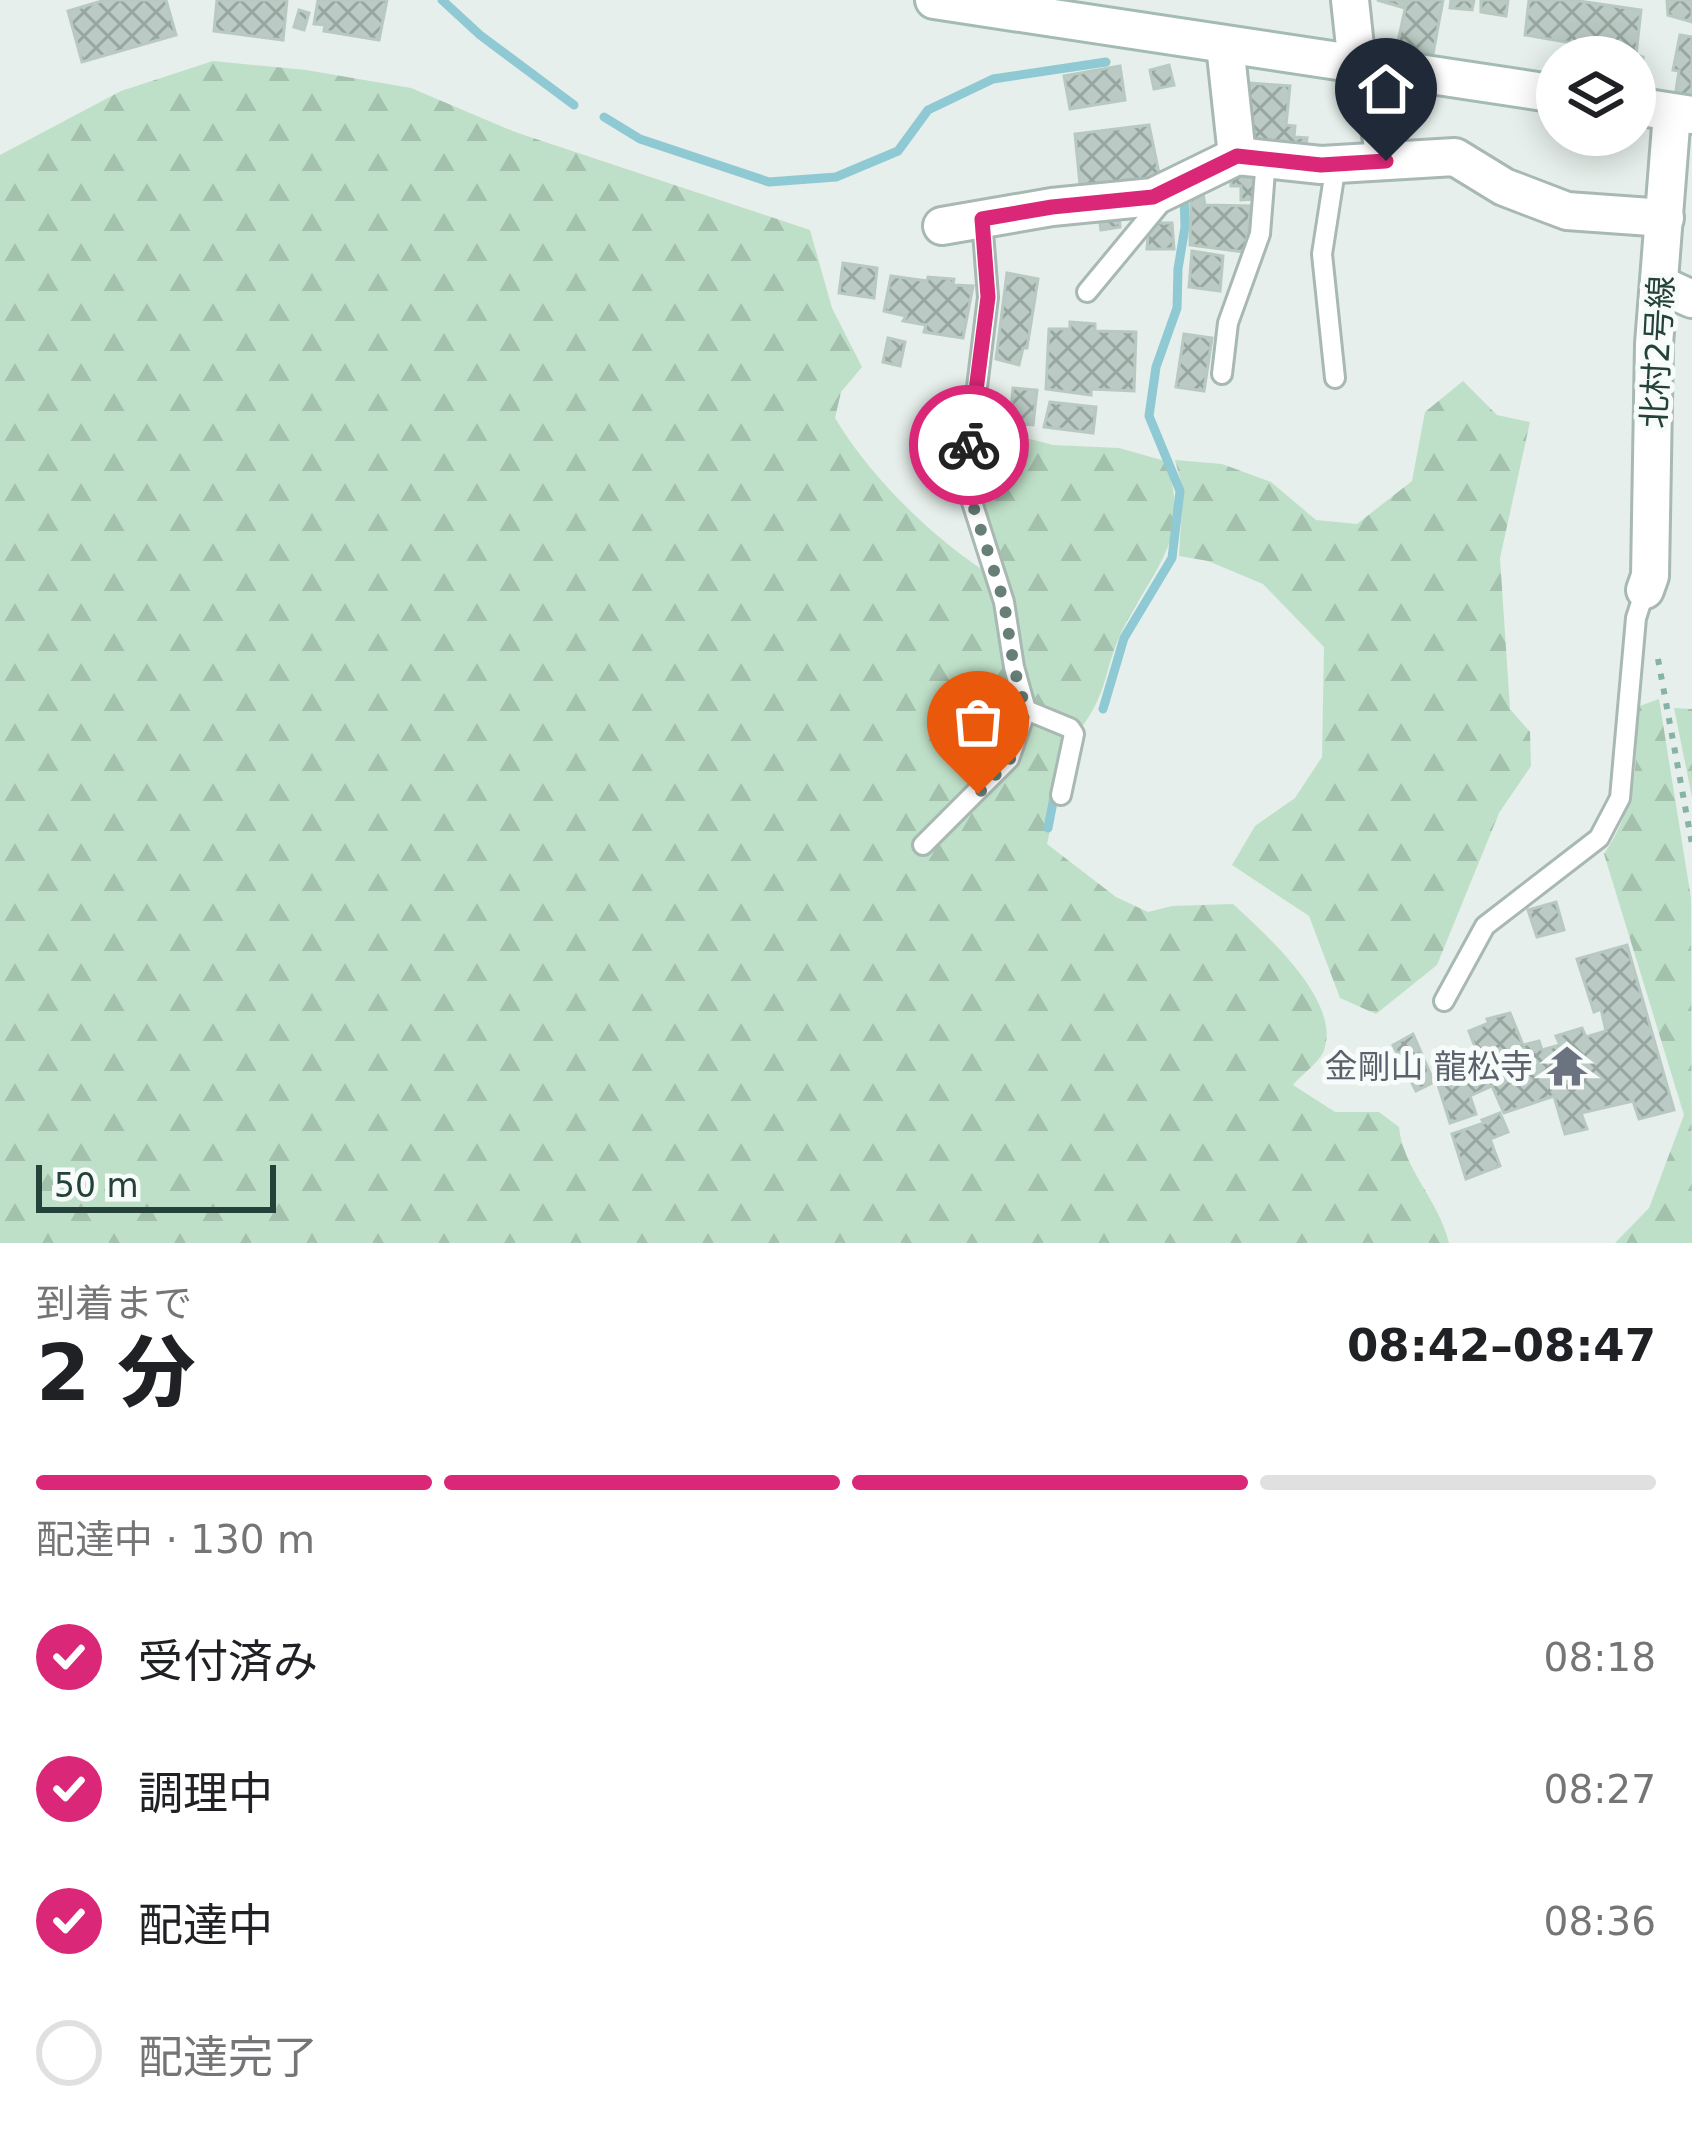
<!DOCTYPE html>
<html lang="ja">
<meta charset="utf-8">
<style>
body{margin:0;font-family:"DejaVu Sans","Noto Sans JP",sans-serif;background:#f6f6f6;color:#202124;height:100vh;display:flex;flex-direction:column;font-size:45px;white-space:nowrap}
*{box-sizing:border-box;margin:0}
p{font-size:39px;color:#757577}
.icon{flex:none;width:66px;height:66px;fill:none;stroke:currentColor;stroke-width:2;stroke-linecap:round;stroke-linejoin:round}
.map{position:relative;height:1243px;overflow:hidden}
.side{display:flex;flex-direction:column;background:#fff;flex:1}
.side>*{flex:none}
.buttons{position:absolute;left:1536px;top:36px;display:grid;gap:24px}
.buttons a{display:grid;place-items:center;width:120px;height:120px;border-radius:50%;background:#fff;box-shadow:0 6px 30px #0003;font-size:60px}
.scale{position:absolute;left:36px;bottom:30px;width:240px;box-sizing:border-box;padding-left:12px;border:6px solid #24423a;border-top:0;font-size:33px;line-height:42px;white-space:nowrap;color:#24423a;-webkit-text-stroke:9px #f7fbf9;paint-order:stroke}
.pin{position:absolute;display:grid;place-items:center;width:102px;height:102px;color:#fff;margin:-123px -51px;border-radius:50% 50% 50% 0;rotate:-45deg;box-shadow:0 0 12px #0007}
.pin .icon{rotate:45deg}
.courier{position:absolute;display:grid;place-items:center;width:120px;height:120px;margin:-60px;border:9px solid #db2777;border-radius:50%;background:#fff;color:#222;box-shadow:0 3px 15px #0007}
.summary em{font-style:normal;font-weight:800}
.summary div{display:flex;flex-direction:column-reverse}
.summary{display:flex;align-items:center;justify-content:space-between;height:204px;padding:0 36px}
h1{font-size:78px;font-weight:800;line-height:90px}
.bar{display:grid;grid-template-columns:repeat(4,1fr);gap:18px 12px;align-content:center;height:144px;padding:0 36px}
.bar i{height:15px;border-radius:9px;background:#e0e0e0}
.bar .current{background:#db2777}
.bar p{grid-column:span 4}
ol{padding:0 36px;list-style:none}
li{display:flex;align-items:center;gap:36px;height:132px}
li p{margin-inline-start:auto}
li .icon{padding:12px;border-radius:50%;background:#db2777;color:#fff;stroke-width:4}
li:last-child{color:#757577}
li i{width:66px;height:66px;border:6px solid #e0e0e0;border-radius:50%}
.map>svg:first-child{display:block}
</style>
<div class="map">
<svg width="1692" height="1243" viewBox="0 0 1692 1243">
<defs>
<pattern id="forest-firs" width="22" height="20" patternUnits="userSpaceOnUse" patternTransform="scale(3)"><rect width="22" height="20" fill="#bfe0c8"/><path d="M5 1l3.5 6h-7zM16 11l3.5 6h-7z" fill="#a4c1ad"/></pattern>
<pattern id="building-cross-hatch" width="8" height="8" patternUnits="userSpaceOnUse" patternTransform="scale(3)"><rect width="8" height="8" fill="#bbcac4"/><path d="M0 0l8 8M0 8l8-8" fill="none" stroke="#98a6a0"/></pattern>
</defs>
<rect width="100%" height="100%" fill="#e6efeb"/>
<g fill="url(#forest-firs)">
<path d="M 213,61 L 306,70 L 411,88 L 515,132 L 810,230 L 832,308 L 862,367 L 841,392 L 835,418 C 870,477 936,542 994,577 C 1001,602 1002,626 1006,651 C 1010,671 1023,696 1022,715 C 1017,770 953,808 919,845 L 921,851 C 964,814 1015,775 1030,718 L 1067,731 L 1071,736 L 1047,844 L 1116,897 L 1148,912 L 1172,906 L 1233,904 C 1264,933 1342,1001 1324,1050 C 1320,1062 1302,1074 1293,1085 L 1335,1112 L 1379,1112 L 1399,1127 C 1403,1169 1439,1200 1449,1243 L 0,1243 L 0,155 L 121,91 Z"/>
<polygon points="1463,381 1497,415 1530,422 1500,558 1510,709 1530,732 1531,766 1499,813 1437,965 1376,1014 1340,998 1309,916 1232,865 1255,826 1295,798 1322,757 1324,647 1263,584 1208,561 1179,556 1183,489 1175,460 1222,464 1271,482 1316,520 1357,524 1412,481 1425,412"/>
<path d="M 974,424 L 1053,445 L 1119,448 L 1165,461 C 1194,538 1153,568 1122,631 C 1103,671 1109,693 1078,732 L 1033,712 L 972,487 Z"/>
<path d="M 1659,699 L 1691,898 L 1692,1243 L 1615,1243 L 1649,1208 L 1684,1115 L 1604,854 C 1637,805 1637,764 1637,707 Z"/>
<polygon points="1674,708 1692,709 1692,797"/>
</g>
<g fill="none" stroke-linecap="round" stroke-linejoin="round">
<g stroke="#8ec9d4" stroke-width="9">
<polyline points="442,0 480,35 574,105"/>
<polyline points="604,117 640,139 769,182 836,177 898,151 928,110 993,79 1106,62"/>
<polyline points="1103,709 1124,638 1172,558 1180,491 1149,416 1156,367 1177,308 1178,269 1185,227 1184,191"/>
<polyline points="1048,828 1055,792"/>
</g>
</g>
<g fill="url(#building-cross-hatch)" stroke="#b8c9c2" stroke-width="3">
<polygon points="105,0 166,0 176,35 82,62 68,11"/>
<polygon points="217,0 287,0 283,40 214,31"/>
<polygon points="318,0 387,0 379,40 324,31 325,25 314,24"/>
<polygon points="1377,0 1406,0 1405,8"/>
<polygon points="1407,0 1443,0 1433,54 1397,46"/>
<polygon points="1451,0 1474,0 1472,10 1450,8"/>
<polygon points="1481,0 1508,0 1506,16 1481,12"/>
<polygon points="1529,0 1572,0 1641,10 1636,55 1643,57 1642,81 1635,80 1635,57 1582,57 1584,45 1525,35"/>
<polygon points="1667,0 1692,0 1692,22 1668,15"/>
<polygon points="299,10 309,13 304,30 294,27"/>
<polygon points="1680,35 1692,37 1692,99 1675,97 1679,71 1673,70"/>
<polygon points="1169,65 1174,85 1154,89 1150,70"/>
<polygon points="1120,66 1125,100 1070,109 1064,76"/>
<polygon points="1250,83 1290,86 1286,125 1295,126 1294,137 1307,138 1305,155 1244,150"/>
<polygon points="1149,125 1161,183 1116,192 1114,182 1080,185 1075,134"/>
<polygon points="1231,168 1257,169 1255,199 1241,200 1241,186 1231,186"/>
<polygon points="1191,194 1203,194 1205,205 1251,206 1245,252 1190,245"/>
<polygon points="1118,207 1120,227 1101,230 1098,210"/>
<polygon points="1149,223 1172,223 1174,249 1147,249"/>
<polygon points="1192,251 1223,256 1220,291 1189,287"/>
<polygon points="843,263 877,268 874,298 839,293"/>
<polygon points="1007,273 1038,279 1027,348 1023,348 1019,365 996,359"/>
<polygon points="891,276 927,281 928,277 954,279 953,285 973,286 963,338 924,332 926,325 903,321 906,316 884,311"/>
<polygon points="1070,322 1095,324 1095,331 1136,332 1134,391 1091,389 1091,395 1046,389 1049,329 1070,329"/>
<polygon points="1184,334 1212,338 1204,391 1176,387"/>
<polygon points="888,338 905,342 900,366 883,362"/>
<polygon points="1013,388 1037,390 1033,425 1010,423"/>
<polygon points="1050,402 1096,407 1093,433 1044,427"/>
<polygon points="1556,902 1564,930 1537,937 1528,910"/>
<polygon points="1627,945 1674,1110 1639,1119 1633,1101 1581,1113 1587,1129 1565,1134 1554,1096 1504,1113 1492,1086 1470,1096 1476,1114 1450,1123 1435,1075 1464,1065 1472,1083 1487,1078 1469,1031 1489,1023 1487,1019 1510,1013 1523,1045 1539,1041 1542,1050 1560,1045 1556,1036 1582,1028 1586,1037 1606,1031 1601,1009 1594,1012 1577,959"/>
<polygon points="1413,1034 1434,1082 1416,1091 1393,1045"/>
<polygon points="1500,1113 1508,1132 1490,1139 1500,1166 1466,1179 1452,1134 1484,1123 1482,1120"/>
</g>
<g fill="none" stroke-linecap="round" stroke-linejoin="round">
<g stroke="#a8b8b2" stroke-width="24">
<g id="lane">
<polyline points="1087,292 1164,199"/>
<polyline points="1222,374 1228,323 1260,234 1266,159"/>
<polyline points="1335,378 1322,254 1336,164"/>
<polyline points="1026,710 1070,728 1074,734 1061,795"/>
<polyline points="923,845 1009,759 1026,710 1014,667 1004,602 970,496 967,469 988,297 982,219"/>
<polyline points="1444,1001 1485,926 1599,838 1620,798 1636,618 1645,590"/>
</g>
</g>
<g stroke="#a8b8b2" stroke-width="42">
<g id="street">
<polyline points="1350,0 1357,65"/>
<polyline points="1225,45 1237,156"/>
<polyline points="1368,67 1386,161"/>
<polyline points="942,226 1052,207 1153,197 1237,156 1321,165 1455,157 1504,187 1567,211 1665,218"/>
<polyline points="1659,284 1692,299"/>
<polyline points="1645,590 1650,576 1654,344 1672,113"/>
</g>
</g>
<g stroke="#a4bbb3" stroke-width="42">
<g id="secondary">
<polyline points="934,0 1557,94"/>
<polyline points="1635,106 1692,115"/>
</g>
</g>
<polyline stroke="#86b3a5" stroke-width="6" stroke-dasharray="6 9" stroke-linecap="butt" points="1658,659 1692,844"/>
<use href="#lane" stroke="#fff" stroke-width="18"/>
<use href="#street" stroke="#fff" stroke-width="36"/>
<use href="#secondary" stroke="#fff" stroke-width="36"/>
</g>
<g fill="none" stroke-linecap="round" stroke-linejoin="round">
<polyline stroke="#687f78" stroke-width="12" stroke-dasharray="0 21.6" points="969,445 970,496 1004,602 1014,668 1026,710 1010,759 978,794"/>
<polyline stroke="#db2777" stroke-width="15" points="969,445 988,297 982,219 1052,207 1153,197 1237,156 1321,165 1386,161"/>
</g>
<defs>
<g id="temple-bare" transform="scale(3.24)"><path d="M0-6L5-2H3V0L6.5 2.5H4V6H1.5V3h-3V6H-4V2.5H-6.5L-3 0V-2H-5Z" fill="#6b7280" stroke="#f7fbf9" stroke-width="2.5" paint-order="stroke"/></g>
</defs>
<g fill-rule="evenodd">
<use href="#temple-bare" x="1567" y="1066"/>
</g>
<g text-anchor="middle" stroke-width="10" stroke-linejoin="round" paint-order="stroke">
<g font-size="33" fill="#24423a" stroke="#f7fbf9">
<text transform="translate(1657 352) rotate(-87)" y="12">北村2号線</text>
</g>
<g font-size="33" fill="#5b616d" stroke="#f7fbf9" text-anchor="end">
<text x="1533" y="1078">金剛山 龍松寺</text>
</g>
</g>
</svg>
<div class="buttons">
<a><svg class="icon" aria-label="layers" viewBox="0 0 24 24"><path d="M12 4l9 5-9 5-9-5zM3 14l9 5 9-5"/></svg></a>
</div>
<div class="scale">50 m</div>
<div class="pin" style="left:978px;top:794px;background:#ea580c"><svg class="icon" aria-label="bag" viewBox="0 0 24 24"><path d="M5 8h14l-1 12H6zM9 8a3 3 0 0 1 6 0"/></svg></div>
<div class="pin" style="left:1386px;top:161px;background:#1f2937"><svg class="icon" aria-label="home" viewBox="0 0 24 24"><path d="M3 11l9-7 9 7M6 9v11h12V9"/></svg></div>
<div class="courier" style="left:969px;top:445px"><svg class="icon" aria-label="bike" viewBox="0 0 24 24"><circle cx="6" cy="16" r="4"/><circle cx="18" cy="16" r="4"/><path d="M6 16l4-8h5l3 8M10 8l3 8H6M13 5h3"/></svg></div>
</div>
<section class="side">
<div class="summary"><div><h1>2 分</h1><p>到着まで</p></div><em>08:42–08:47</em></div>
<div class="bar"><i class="current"></i><i class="current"></i><i class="current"></i><i></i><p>配達中 · 130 m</p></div>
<ol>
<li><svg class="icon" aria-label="check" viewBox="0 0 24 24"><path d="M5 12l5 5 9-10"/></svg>受付済み<p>08:18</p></li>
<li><svg class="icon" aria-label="check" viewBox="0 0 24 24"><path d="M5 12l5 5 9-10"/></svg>調理中<p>08:27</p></li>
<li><svg class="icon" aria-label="check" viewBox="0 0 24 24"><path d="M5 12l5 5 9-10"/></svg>配達中<p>08:36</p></li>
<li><i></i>配達完了</li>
</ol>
</section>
